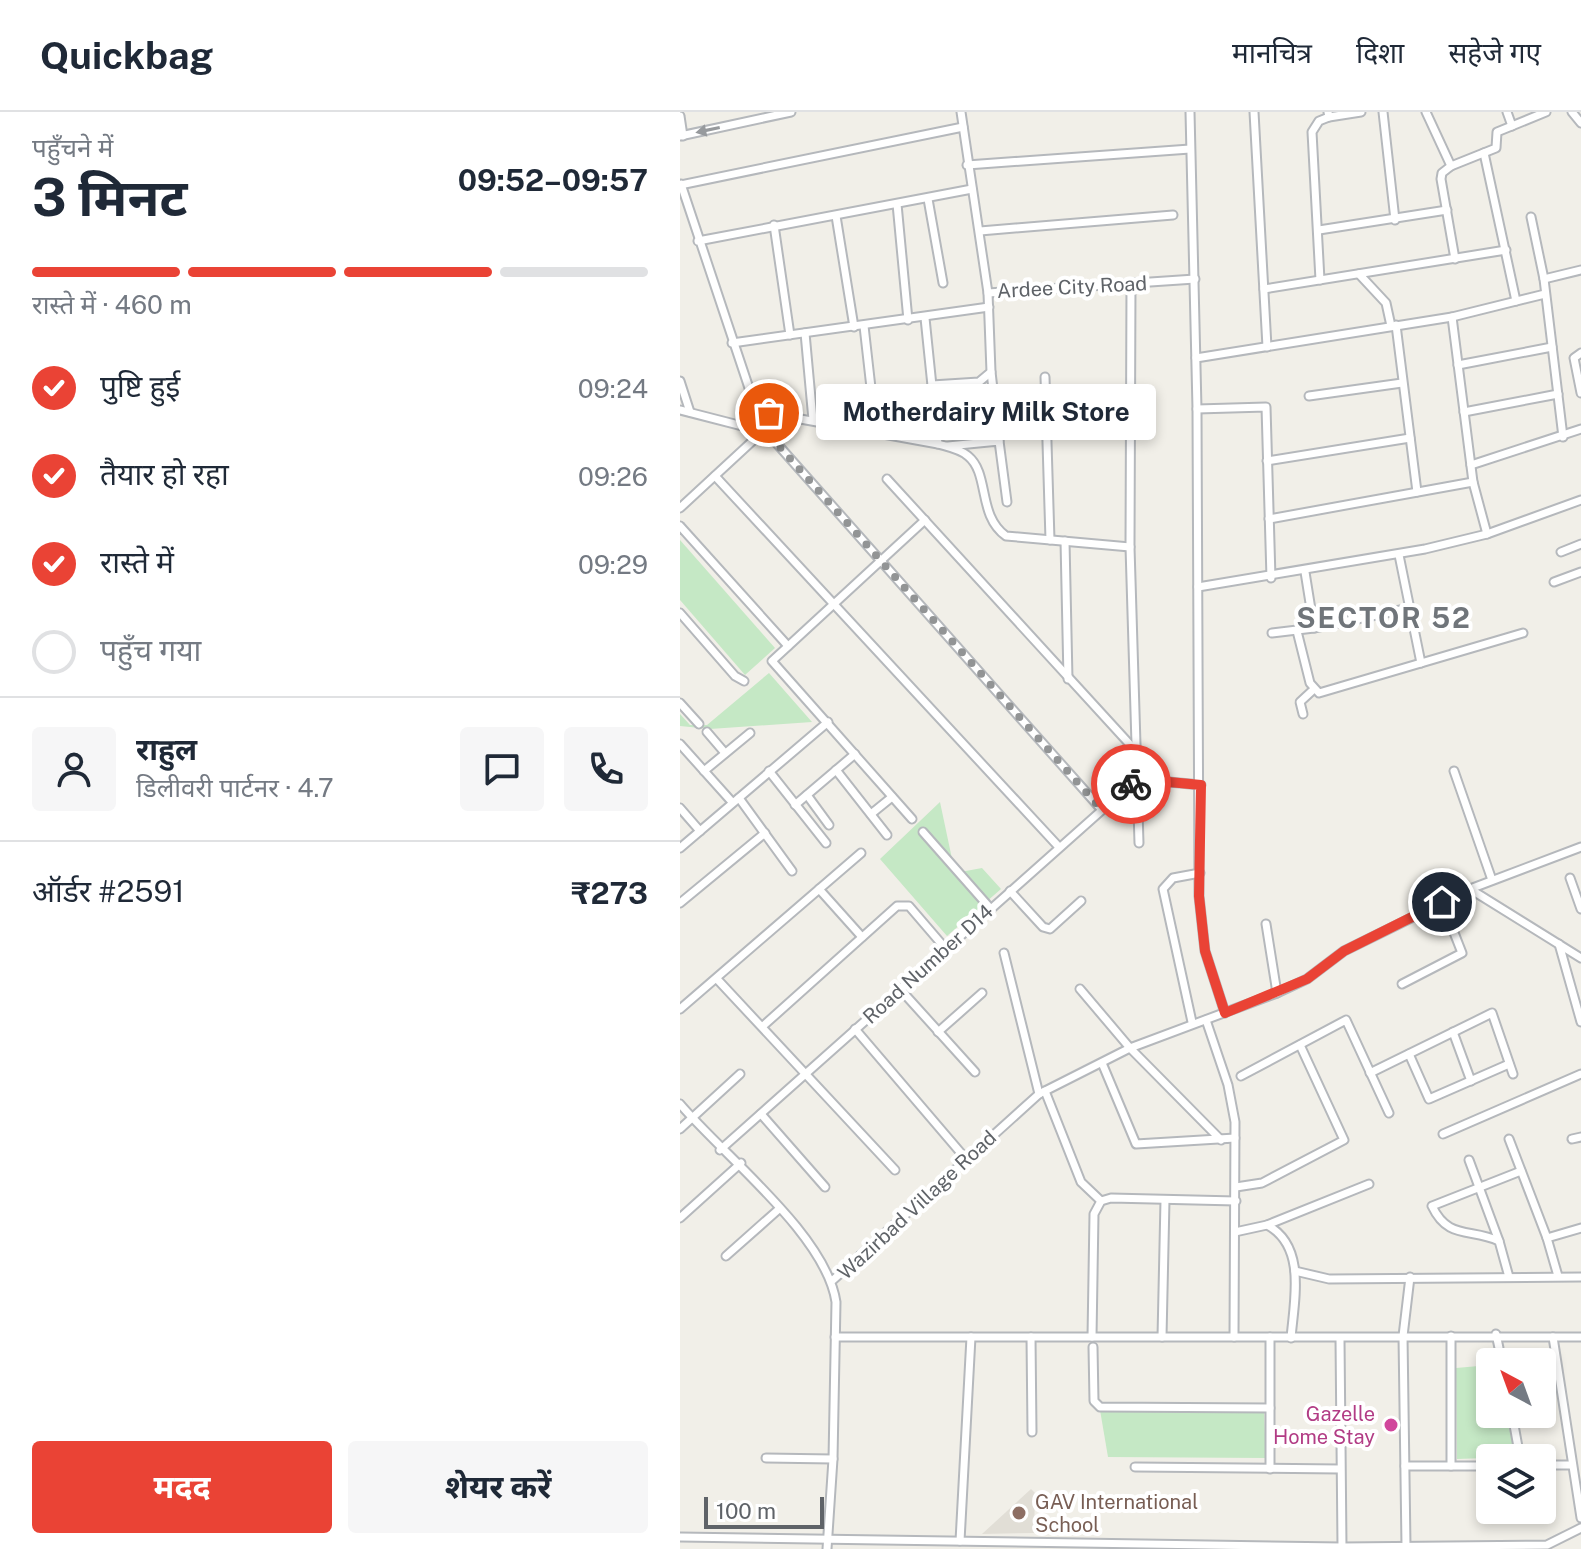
<!DOCTYPE html>
<html lang="hi">
<meta charset="utf-8">
<style>
body{margin:0;font-family:"Public Sans","Noto Sans Devanagari",sans-serif;background:#f6f6f7;color:#1f2937;height:100vh;display:flex;flex-direction:column;font-size:30px;white-space:nowrap}
*{box-sizing:border-box;margin:0}
p{font-size:26px;color:#747a83}
.icon{flex:none;width:44px;height:44px;fill:none;stroke:currentColor;stroke-width:2;stroke-linecap:round;stroke-linejoin:round}
.map{position:relative;flex:1;overflow:hidden}
.details{display:flex;flex-direction:column;background:#fff;width:680px}
.details>*{flex:none}
.needle{width:52px;rotate:319deg}
.buttons{position:absolute;left:796px;top:1236px;display:grid;gap:16px}
.buttons a{display:grid;place-items:center;width:80px;height:80px;border-radius:8px;background:#fff;box-shadow:0 4px 12px #0003;font-size:40px}
.scale{position:absolute;left:24px;bottom:20px;width:120px;box-sizing:border-box;padding-left:8px;border:4px solid #5f6368;border-top:0;font-size:22px;line-height:28px;white-space:nowrap;color:#5f6368;-webkit-text-stroke:6px #fff;paint-order:stroke}
.pin{position:absolute;display:grid;place-items:center;width:68px;height:68px;color:#fff;margin:-34px;border:4px solid #fff;border-radius:50%;box-shadow:0 2px 8px #0007}
.courier{position:absolute;display:grid;place-items:center;width:80px;height:80px;margin:-40px;border:6px solid #ea4335;border-radius:50%;background:#fff;color:#222;box-shadow:0 2px 10px #0007}
.bubble{position:absolute;height:56px;border-radius:8px;background:#fff;box-shadow:0 4px 12px #0003;font-size:26px;font-weight:700;line-height:56px;text-align:center}
.summary em{font-style:normal;font-weight:700}
.summary div{display:flex;flex-direction:column-reverse}
.summary{display:flex;align-items:center;justify-content:space-between;height:136px;padding:0 32px}
h1{font-size:52px;font-weight:700;line-height:60px}
.bar{display:grid;grid-template-columns:repeat(4,1fr);gap:12px 8px;align-content:center;height:96px;padding:0 32px}
.bar i{height:10px;border-radius:6px;background:#e0e1e3}
.bar .active{background:#ea4335}
.bar p{grid-column:span 4}
.line{display:flex;align-items:center;gap:20px;padding:0 32px;border-top:2px solid #e0e1e3}
.line div{flex:1}
.round{display:grid;place-items:center;flex:none;width:84px;height:84px;border-radius:8px;background:#f6f6f7}
ol{padding:0 32px;list-style:none}
li{display:flex;align-items:center;gap:24px;height:88px}
li p{margin-inline-start:auto}
li .icon{padding:8px;border-radius:50%;background:#ea4335;color:#fff;stroke-width:4}
li:last-child{color:#747a83}
li i{width:44px;height:44px;border:4px solid #e0e1e3;border-radius:50%}
.button{display:flex;gap:16px;margin-top:auto;padding:16px 32px}
.button a{flex:1;height:92px;border-radius:8px;background:#ea4335;color:#fff;font-size:32px;font-weight:700;line-height:92px;text-align:center}
.button a+a{background:#f6f6f7;color:#1f2937}
header{display:flex;align-items:center;gap:48px;box-sizing:border-box;height:112px;padding:0 40px;background:#fff;border-bottom:2px solid #e0e1e3}
header strong{font-size:38px}
nav{display:flex;gap:44px;margin-inline-start:auto;font-size:28px}
main{display:flex;flex:1;min-height:0}
.map>svg:first-child{display:block}
</style>
<header>
<strong>Quickbag</strong>
<nav><a>मानचित्र</a><a>दिशा</a><a>सहेजे गए</a></nav>
</header>
<main>
<section class="details">
<div class="summary"><div><h1>3 मिनट</h1><p>पहुँचने में</p></div><em>09:52–09:57</em></div>
<div class="bar"><i class="active"></i><i class="active"></i><i class="active"></i><i></i><p>रास्ते में · 460 m</p></div>
<ol>
<li><svg class="icon" aria-label="check" viewBox="0 0 24 24"><path d="M5 12l5 5 9-10"/></svg>पुष्टि हुई<p>09:24</p></li>
<li><svg class="icon" aria-label="check" viewBox="0 0 24 24"><path d="M5 12l5 5 9-10"/></svg>तैयार हो रहा<p>09:26</p></li>
<li><svg class="icon" aria-label="check" viewBox="0 0 24 24"><path d="M5 12l5 5 9-10"/></svg>रास्ते में<p>09:29</p></li>
<li><i></i>पहुँच गया</li>
</ol>
<div class="line" style="height:144px"><a class="round"><svg class="icon" aria-label="person" viewBox="0 0 24 24"><circle cx="12" cy="8" r="4"/><path d="M4 21q1-7 8-7t8 7"/></svg></a><div><b>राहुल</b><p>डिलीवरी पार्टनर · 4.7</p></div><a class="round"><svg class="icon" aria-label="chat" viewBox="0 0 24 24"><path d="M4 5h16v11H9l-5 4z"/></svg></a><a class="round"><svg class="icon" aria-label="phone" viewBox="0 0 24 24"><path d="M5 4h4l2 5-3 2q2 4 5 5l2-3 5 2v4C11 20 4 13 5 4z"/></svg></a></div>
<div class="line" style="height:104px"><div>ऑर्डर #2591</div><b>₹273</b></div>
<div class="button"><a>मदद</a><a>शेयर करें</a></div>
</section>
<div class="map">
<svg width="901" height="1437" viewBox="0 0 901 1437">
<rect width="100%" height="100%" fill="#f1efe8"/>
<polygon fill="#e1ded6" points="351,1377 355,1381 354,1421 302,1422"/>
<g fill="#c5e8c5">
<polygon points="0,428 95,536 65,563 0,488"/>
<polygon points="89,561 132,610 30,617 0,614 0,602 10,613 27,613"/>
<polygon points="260,690 275,761 302,756 321,777 267,824 200,747"/>
<polygon points="810,1253 810,1302 827,1302 835,1345 777,1347 776,1256"/>
<polygon points="420,1298 584,1299 586,1346 428,1345"/>
</g>
<g fill="none" stroke-linecap="round" stroke-linejoin="round">
<g stroke="#b5b8bc" stroke-width="11">
<g id="street">
<polyline points="510,0 517,297 519,784 525,839 545,901"/>
<polyline points="574,0 587,235"/>
<polyline points="703,0 715,108"/>
<polyline points="746,0 771,54 762,61 761,67 775,147"/>
<polyline points="827,0 832,14"/>
<polyline points="892,0 901,11"/>
<polyline points="0,4 3,24"/>
<polyline points="649,5 681,0"/>
<polyline points="0,24 111,0"/>
<polyline points="804,41 836,189"/>
<polyline points="287,53 510,37"/>
<polyline points="771,54 816,36 817,20 866,0"/>
<polyline points="1,72 78,303"/>
<polyline points="0,73 283,15"/>
<polyline points="248,87 263,171"/>
<polyline points="217,92 228,208"/>
<polyline points="156,104 174,215"/>
<polyline points="851,105 864,167 883,325"/>
<polyline points="94,113 110,223"/>
<polyline points="639,118 767,98"/>
<polyline points="300,119 493,103"/>
<polyline points="18,129 292,77"/>
<polyline points="679,162 706,191 711,214"/>
<polyline points="864,167 901,158"/>
<polyline points="640,168 632,20 639,9 649,5 648,0"/>
<polyline points="451,172 450,435 459,731"/>
<polyline points="584,177 826,138"/>
<polyline points="308,181 515,167"/>
<polyline points="772,205 793,370 807,422"/>
<polyline points="245,206 258,332"/>
<polyline points="716,213 737,380"/>
<polyline points="184,214 196,320"/>
<polyline points="125,221 133,308"/>
<polyline points="52,231 309,195"/>
<polyline points="901,241 894,246 901,281"/>
<polyline points="516,246 772,205 865,182"/>
<polyline points="778,253 872,235"/>
<polyline points="311,260 319,329"/>
<polyline points="365,265 370,428"/>
<polyline points="0,269 10,300"/>
<polyline points="252,273 299,270 311,260 308,181 281,0"/>
<polyline points="629,284 722,271"/>
<polyline points="517,297 586,295 591,466"/>
<polyline points="0,298 74,317"/>
<polyline points="784,300 878,282"/>
<circle cx="86" cy="313" r="13"/>
<path d="M 93,302 L 258,332 C 268,335 280,337 288,344 C 310,362 297,403 326,424 L 450,435"/>
<polyline points="91,325 421,697"/>
<polyline points="268,334 319,329 327,390"/>
<polyline points="587,349 730,326"/>
<polyline points="791,353 901,317"/>
<polyline points="35,364 378,734"/>
<polyline points="207,367 455,638"/>
<polyline points="0,396 79,323"/>
<polyline points="589,407 793,370"/>
<polyline points="0,414 108,534"/>
<polyline points="385,429 388,567"/>
<polyline points="881,440 901,432"/>
<polyline points="719,443 741,551"/>
<polyline points="874,470 901,460"/>
<polyline points="518,475 745,437 807,422 901,388"/>
<polyline points="0,501 55,564 64,569"/>
<polyline points="634,516 730,496"/>
<polyline points="617,519 630,571 639,581 843,521"/>
<polyline points="592,521 634,516 625,460"/>
<polyline points="0,591 19,612"/>
<polyline points="623,602 620,590 633,578"/>
<polyline points="27,620 45,641"/>
<polyline points="0,632 52,690"/>
<polyline points="156,658 207,723"/>
<polyline points="24,659 70,621"/>
<polyline points="89,659 146,731"/>
<polyline points="774,659 812,768"/>
<polyline points="457,667 521,673"/>
<polyline points="127,683 149,713"/>
<polyline points="59,686 112,759"/>
<polyline points="115,693 175,642"/>
<polyline points="0,696 20,719"/>
<polyline points="191,702 212,685"/>
<polyline points="232,707 92,549 245,408"/>
<polyline points="243,720 310,796"/>
<polyline points="0,736 148,610"/>
<polyline points="890,766 901,797"/>
<polyline points="139,777 182,825"/>
<polyline points="790,777 901,846"/>
<polyline points="330,779 363,815 370,817 401,789"/>
<polyline points="0,791 85,721"/>
<polyline points="586,812 597,881"/>
<polyline points="879,832 901,910"/>
<polyline points="324,841 359,982"/>
<polyline points="37,867 215,1058"/>
<polyline points="722,872 782,841 762,790"/>
<polyline points="220,877 295,960"/>
<polyline points="400,877 450,936 541,1028"/>
<polyline points="0,897 181,741"/>
<polyline points="526,908 548,973 555,1010 554,1225"/>
<polyline points="512,910 483,777 493,766 520,761"/>
<polyline points="83,914 217,794 229,794 265,836"/>
<polyline points="175,917 286,1047"/>
<polyline points="258,920 302,881"/>
<polyline points="773,920 791,969"/>
<polyline points="729,942 749,987 829,952"/>
<polyline points="422,951 456,1032 555,1026"/>
<polyline points="690,961 812,901 833,962"/>
<polyline points="561,964 666,908 709,1001"/>
<polyline points="365,979 401,1070 421,1089"/>
<path d="M 0,992 C 44,1044 146,1123 156,1190 L 153,1347 L 147,1437"/>
<polyline points="81,1002 145,1075"/>
<polyline points="0,1017 60,962"/>
<polyline points="763,1022 901,962"/>
<polyline points="829,1027 867,1126"/>
<polyline points="892,1027 901,1025"/>
<polyline points="40,1038 457,667"/>
<polyline points="789,1048 819,1129"/>
<polyline points="556,1075 582,1071 664,1028 620,933"/>
<polyline points="0,1106 61,1051"/>
<polyline points="587,1113 689,1072"/>
<path d="M 555,1120 L 587,1113 C 627,1134 614,1189 611,1226"/>
<polyline points="46,1144 99,1097"/>
<polyline points="615,1159 649,1167 901,1165"/>
<polyline points="878,1164 867,1126 901,1116"/>
<path d="M 829,1165 L 819,1129 C 790,1116 768,1128 752,1094 L 841,1059"/>
<polyline points="153,1168 359,982 450,936 597,881 627,867 664,839 790,777 901,735"/>
<polyline points="816,1222 819,1236"/>
<polyline points="771,1224 771,1354"/>
<polyline points="155,1225 901,1225"/>
<polyline points="351,1225 352,1320"/>
<polyline points="412,1225 414,1102 421,1089 431,1086 556,1089"/>
<polyline points="482,1225 485,1088"/>
<polyline points="590,1225 590,1357"/>
<polyline points="873,1225 901,1406"/>
<polyline points="660,1227 662,1435"/>
<polyline points="413,1235 414,1289 420,1295 590,1296"/>
<polyline points="821,1246 822,1250"/>
<polyline points="832,1302 840,1346"/>
<polyline points="86,1346 153,1347"/>
<polyline points="862,1353 891,1353"/>
<polyline points="725,1354 810,1354"/>
<polyline points="455,1355 660,1357"/>
<polyline points="0,1425 662,1435 867,1433 901,1416"/>
<polyline points="280,1429 291,1225"/>
<polyline points="726,1434 723,1224 730,1165"/>
</g>
</g>
<use href="#street" stroke="#fff" stroke-width="7"/>
</g>
<defs><path id="oneway-solid" d="M-6-.8H1V-3.2L6.5 0L1 3.2V.8H-6Z" transform="scale(2)"/></defs>
<use fill="#979a9d" href="#oneway-solid" transform="translate(28 18) rotate(168)"/>
<g fill="none" stroke-linecap="round" stroke-linejoin="round">
<polyline stroke="#929495" stroke-width="8" stroke-dasharray="0 14.4" points="89,301 98,312 91,325 421,697 451,672"/>
<polyline stroke="#ea4335" stroke-width="10" points="451,672 457,667 521,673 519,784 525,839 545,901 627,867 664,839 762,790"/>
</g>
<circle fill="#d1479c" stroke="#fff" stroke-width="3" cx="711" cy="1313" r="8"/>
<circle fill="#8d6e63" stroke="#fff" stroke-width="3" cx="339" cy="1401" r="8"/>
<g text-anchor="middle" stroke-width="8" stroke-linejoin="round" paint-order="stroke">
<g font-size="20" fill="#5f6368" stroke="#fff">
<text transform="translate(392 175) rotate(-3)" y="7">Ardee City Road</text>
<text transform="translate(248 852) rotate(-42)" y="7">Road Number D14</text>
<text transform="translate(237 1093) rotate(-43)" y="7">Wazirbad Village Road</text>
</g>
<g font-size="20" fill="#b23c85" stroke="#fff" text-anchor="end">
<text x="695" y="1309">Gazelle<tspan x="695" dy="23">Home Stay</tspan></text>
</g>
<g font-size="20" fill="#785e54" stroke="#fff" text-anchor="start">
<text x="355" y="1397">GAV International<tspan x="355" dy="23">School</tspan></text>
</g>
<g font-size="28" font-weight="bold" letter-spacing="2" fill="#70757a" stroke="#fff">
<text x="704" y="516">SECTOR 52</text>
</g>
</g>
</svg>
<div class="buttons">
<a><svg class="needle" viewBox="-14 -14 28 28"><path d="M0-13l5 13h-10z" fill="#e53935"/><path d="M0 13l5-13h-10z" fill="#747a83"/></svg></a>
<a><svg class="icon" aria-label="layers" viewBox="0 0 24 24"><path d="M12 4l9 5-9 5-9-5zM3 14l9 5 9-5"/></svg></a>
</div>
<div class="scale">100 m</div>
<div class="pin" style="left:89px;top:301px;background:#ea580c"><svg class="icon" aria-label="bag" viewBox="0 0 24 24"><path d="M5 8h14l-1 12H6zM9 8a3 3 0 0 1 6 0"/></svg></div>
<div class="pin" style="left:762px;top:790px;background:#1f2937"><svg class="icon" aria-label="home" viewBox="0 0 24 24"><path d="M3 11l9-7 9 7M6 9v11h12V9"/></svg></div>
<div class="courier" style="left:451px;top:672px"><svg class="icon" aria-label="bike" viewBox="0 0 24 24"><circle cx="6" cy="16" r="4"/><circle cx="18" cy="16" r="4"/><path d="M6 16l4-8h5l3 8M10 8l3 8H6M13 5h3"/></svg></div>
<div class="bubble" style="left:136px;top:272px;width:340px">Motherdairy Milk Store</div>
</div>
</main>
